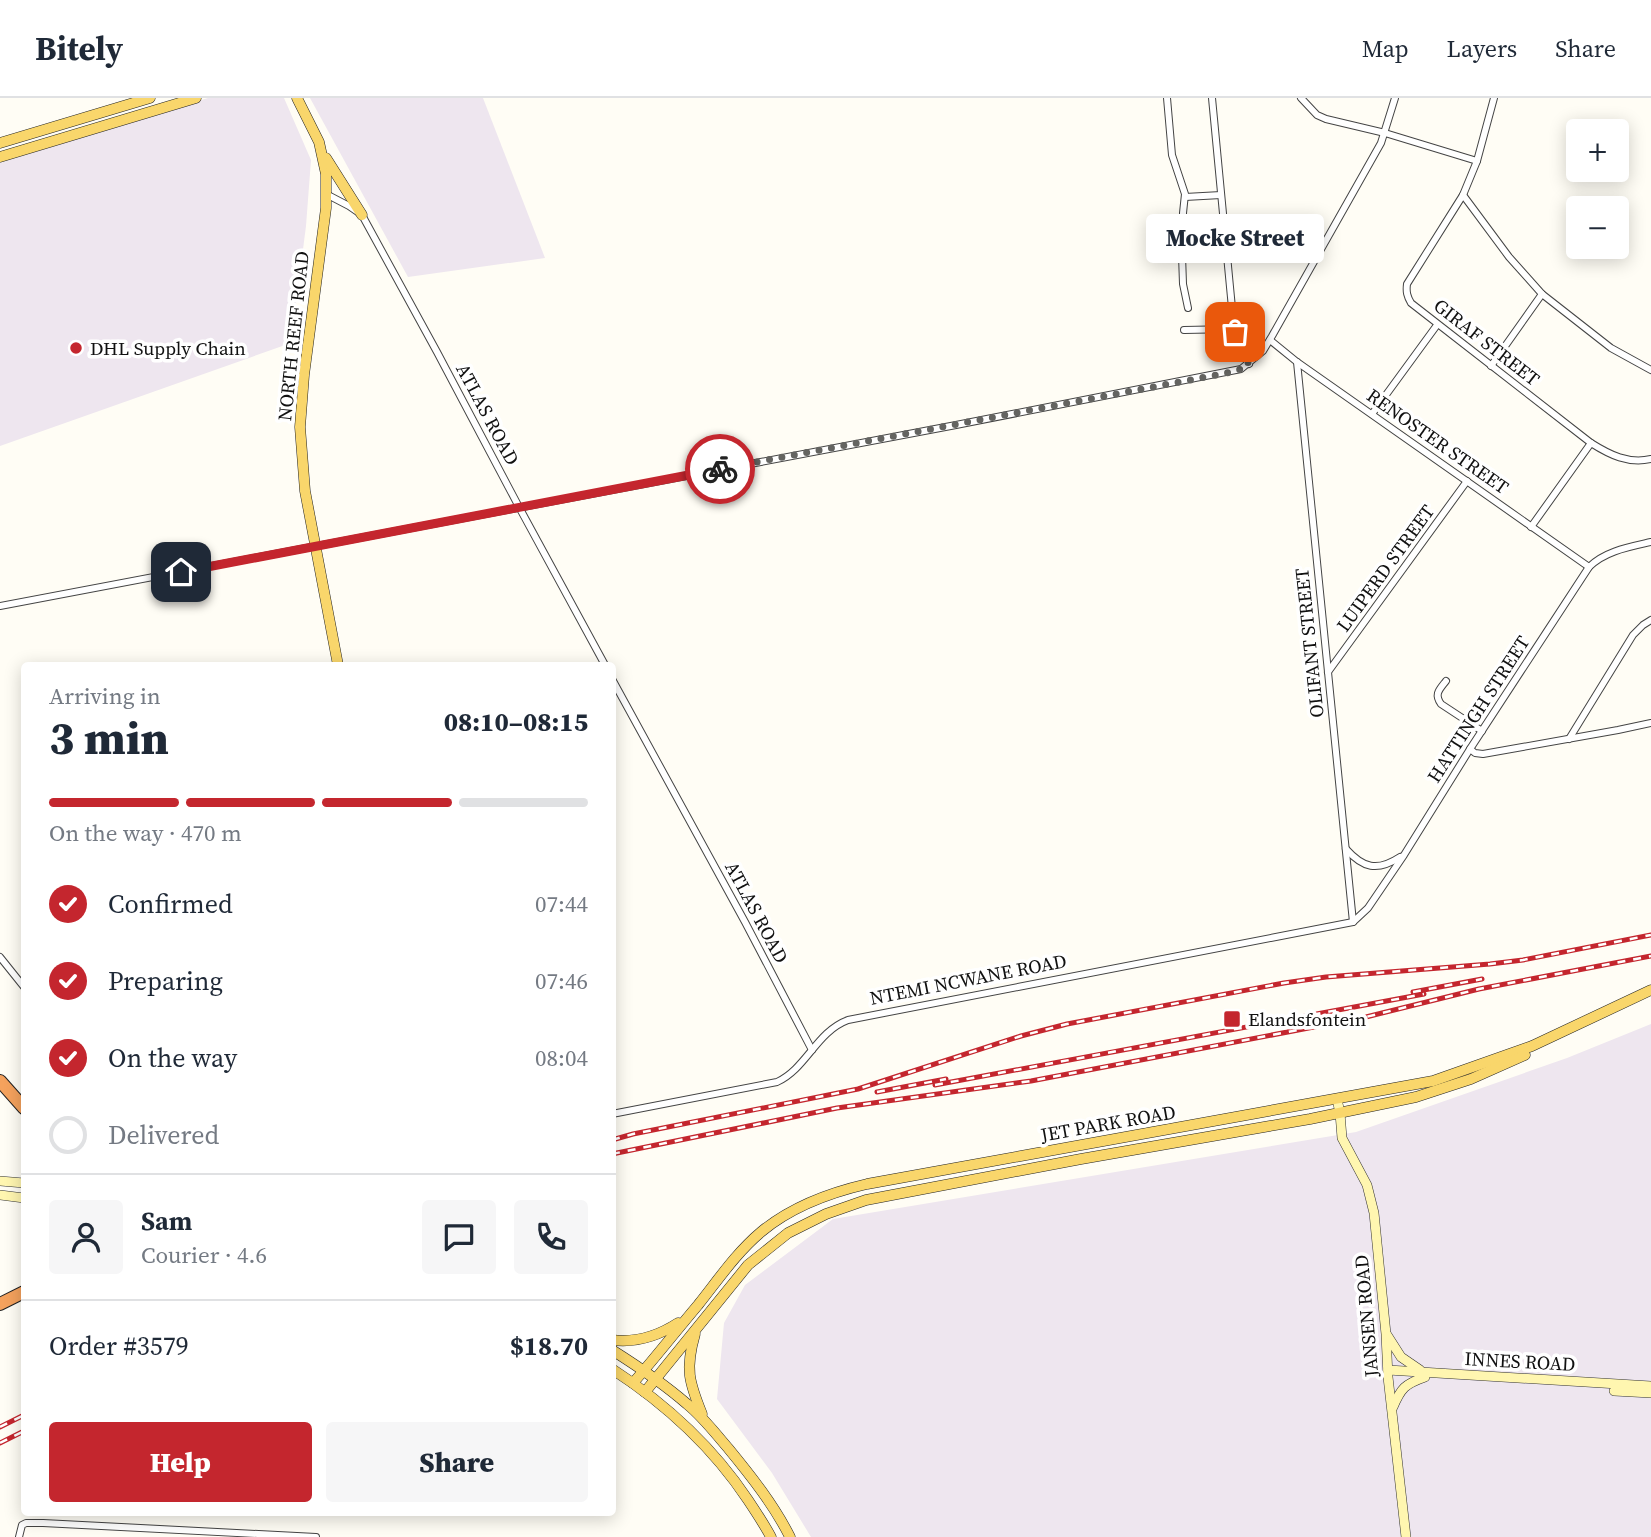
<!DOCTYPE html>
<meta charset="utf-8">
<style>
body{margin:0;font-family:"Source Serif 4",serif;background:#f6f6f7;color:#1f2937;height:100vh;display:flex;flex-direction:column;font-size:26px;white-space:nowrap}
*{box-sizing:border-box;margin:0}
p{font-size:23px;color:#747a83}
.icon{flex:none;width:38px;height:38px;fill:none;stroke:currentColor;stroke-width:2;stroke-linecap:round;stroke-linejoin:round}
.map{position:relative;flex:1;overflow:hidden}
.sheet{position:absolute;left:21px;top:564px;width:595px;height:854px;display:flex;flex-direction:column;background:#fff;border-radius:7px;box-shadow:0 4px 18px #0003}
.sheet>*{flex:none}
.tools{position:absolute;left:1566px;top:21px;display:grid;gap:14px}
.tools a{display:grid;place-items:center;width:63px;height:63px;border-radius:7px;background:#fff;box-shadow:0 4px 18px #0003;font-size:35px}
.pin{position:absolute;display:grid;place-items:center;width:60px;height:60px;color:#fff;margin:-30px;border-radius:14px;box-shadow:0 4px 10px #0006}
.courier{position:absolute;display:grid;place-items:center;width:70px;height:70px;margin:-35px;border:5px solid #c4262e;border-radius:50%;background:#fff;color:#222;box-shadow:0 2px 9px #0007}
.bubble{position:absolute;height:49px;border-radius:7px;background:#fff;box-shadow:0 4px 18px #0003;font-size:23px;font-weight:800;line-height:49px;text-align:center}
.overview em{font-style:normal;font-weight:800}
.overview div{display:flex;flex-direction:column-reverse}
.overview{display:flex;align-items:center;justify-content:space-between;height:119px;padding:0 28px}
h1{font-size:46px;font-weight:800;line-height:52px}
.bar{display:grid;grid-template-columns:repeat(4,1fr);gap:10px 7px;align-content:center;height:84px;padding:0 28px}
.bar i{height:9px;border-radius:5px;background:#e0e1e3}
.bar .active{background:#c4262e}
.bar p{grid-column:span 4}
.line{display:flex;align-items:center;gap:18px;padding:0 28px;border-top:2px solid #e0e1e3}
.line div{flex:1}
.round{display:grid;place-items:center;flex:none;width:74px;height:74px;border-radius:7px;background:#f6f6f7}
ol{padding:0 28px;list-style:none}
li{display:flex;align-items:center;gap:21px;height:77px}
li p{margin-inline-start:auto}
li .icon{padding:7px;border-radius:50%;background:#c4262e;color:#fff;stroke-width:4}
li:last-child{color:#747a83}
li i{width:38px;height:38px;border:4px solid #e0e1e3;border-radius:50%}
.button{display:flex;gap:14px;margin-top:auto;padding:14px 28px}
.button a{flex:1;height:80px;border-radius:7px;background:#c4262e;color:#fff;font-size:28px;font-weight:800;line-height:80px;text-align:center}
.button a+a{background:#f6f6f7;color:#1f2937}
header{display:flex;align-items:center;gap:42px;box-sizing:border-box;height:98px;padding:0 35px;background:#fff;border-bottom:2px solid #e0e1e3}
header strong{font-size:33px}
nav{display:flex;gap:38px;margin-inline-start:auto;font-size:24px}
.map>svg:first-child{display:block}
</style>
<header>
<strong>Bitely</strong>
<nav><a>Map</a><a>Layers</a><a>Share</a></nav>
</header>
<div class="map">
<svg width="1651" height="1439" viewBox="0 0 1651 1439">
<rect width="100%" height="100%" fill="#fffdf5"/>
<g fill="#eee6ef">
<polygon points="208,0 284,0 311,62 306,128 291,245 0,348 0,65"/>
<polygon points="310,0 483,0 545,160 408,179"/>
<polygon points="1651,926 1651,1439 811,1439 772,1375 717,1301 724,1225 745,1187 833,1121 1356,1034 1567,960"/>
</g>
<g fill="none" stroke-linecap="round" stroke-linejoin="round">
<g stroke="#444" stroke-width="8">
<g id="street">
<polyline points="1167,0 1172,57 1185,96 1183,115 1182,157 1183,186 1188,210"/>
<polyline points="1212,0 1234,231 1241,254 1249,266"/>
<polyline points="1301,0 1317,17 1326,21 1385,35 1477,63"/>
<path d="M 1494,0 L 1477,63 L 1463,97 L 1407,186 C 1406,194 1407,198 1411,205 L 1591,345 C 1610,357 1628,366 1651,361"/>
<polyline points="326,96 349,108 362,117 437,254 519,409 605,567"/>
<polyline points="1463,97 1509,159 1542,196 1611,250 1651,272"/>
<polyline points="1185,99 1221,97"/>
<polyline points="1184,232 1234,231"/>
<polyline points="1270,242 1297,264 1589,469"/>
<polyline points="1297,264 1353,824"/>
<polyline points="1491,268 1542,196"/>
<polyline points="1372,316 1437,227"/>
<polyline points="1531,429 1591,345"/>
<polyline points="0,508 956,327 1241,271 1263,253 1272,238 1381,45 1395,0"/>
<polyline points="1328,574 1467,383"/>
<polyline points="612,581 745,824 812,952"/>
<path d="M 1446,583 C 1439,592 1434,596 1441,606 L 1482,633"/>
<polyline points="1569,641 1633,537 1643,527 1651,522"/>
<polyline points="1470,651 1475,655 1483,656 1618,632 1651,625"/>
<path d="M 1346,751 C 1363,770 1377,774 1400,759"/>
<polyline points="0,859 24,889"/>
<path d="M 612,1016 L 777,984 C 807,970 816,934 848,922 L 1353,824 L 1368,810 L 1404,757 L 1470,651 L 1589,469 C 1605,453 1629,449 1651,444"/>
<polyline points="19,1439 22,1427 26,1425 43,1425 316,1439"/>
</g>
</g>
<g stroke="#333" stroke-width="10">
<g id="secondary">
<polyline points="1337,1001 1340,1015 1342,1040 1367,1087 1374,1115 1386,1236 1388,1279 1406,1439"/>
<polyline points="0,1083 24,1085"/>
<polyline points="0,1097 24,1100"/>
<polyline points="1387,1237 1401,1259 1420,1272"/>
<polyline points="1388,1272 1651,1288"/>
<polyline points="1614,1293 1651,1295"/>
<path d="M 1393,1309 C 1401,1290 1405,1286 1425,1279"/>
</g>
</g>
<g stroke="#222" stroke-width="11">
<g id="primary">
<polyline points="297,0 319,44 326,76 326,110 304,277 300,329 305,393 338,567"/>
<polyline points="0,45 150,0"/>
<polyline points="0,59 196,0"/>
<polyline points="326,60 362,117"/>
<path d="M 695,1236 C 685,1271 689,1284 702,1316"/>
<path d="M 612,1242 C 636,1245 658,1238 678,1225"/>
<path d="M 612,1252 C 639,1269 664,1286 687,1306 C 703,1319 715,1335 728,1350 C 751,1378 774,1407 790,1439"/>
<path d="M 612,1271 C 666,1306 712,1348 748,1402 C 756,1414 764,1426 771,1439"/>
<path d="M 633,1285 C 655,1260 676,1233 698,1207 C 718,1182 736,1155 761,1134 C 791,1109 828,1095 867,1086 L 1433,983 L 1532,948 L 1651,892"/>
<polyline points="645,1294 748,1167 788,1135 826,1116 866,1102 1081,1061 1310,1021 1416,999 1471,981 1525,957"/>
</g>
</g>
<g stroke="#222" stroke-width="14">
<g id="highway">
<polyline points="0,983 24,1010"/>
<polyline points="0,1206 24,1194"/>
</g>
</g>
<use href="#street" stroke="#fff" stroke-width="6"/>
<use href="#secondary" stroke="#fff6b0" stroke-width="9"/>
<use href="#primary" stroke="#f9d66b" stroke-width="10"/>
<use href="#highway" stroke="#f5a25d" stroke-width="12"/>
<g stroke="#c4262e" stroke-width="5">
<g id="rail">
<polyline points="1413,894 1482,881"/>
<polyline points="935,987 1424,896"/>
<polyline points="877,994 946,981"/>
<polyline points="612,1042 633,1036 858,991 1021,938 1067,926 1284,885 1326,879 1490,866 1523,862 1651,837"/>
<polyline points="612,1056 837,1010 1031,983 1366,919 1479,891 1651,858"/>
<polyline points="0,1329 24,1317"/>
<polyline points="0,1345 24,1333"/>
</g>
</g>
<use href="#rail" stroke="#fff" stroke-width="2.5" stroke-dasharray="8" stroke-linecap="butt"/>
</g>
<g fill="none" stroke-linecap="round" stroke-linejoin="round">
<polyline stroke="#646461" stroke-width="7" stroke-dasharray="0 12.6" points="720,371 1232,274 1241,271 1249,266 1241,254 1235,234"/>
<polyline stroke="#c4262e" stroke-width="9" points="181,474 720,371"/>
</g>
<g fill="#c4262e" stroke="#fff" stroke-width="2.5">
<circle cx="76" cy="250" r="7"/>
<rect x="1223" y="912" width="18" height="18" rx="3.5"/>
</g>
<g text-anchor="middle" stroke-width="7" stroke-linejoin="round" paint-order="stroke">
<g font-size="19" fill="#111" stroke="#fff">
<text transform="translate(293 238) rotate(-84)" y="7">NORTH REEF ROAD</text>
<text transform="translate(1487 244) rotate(38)" y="7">GIRAF STREET</text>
<text transform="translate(488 316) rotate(62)" y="7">ATLAS ROAD</text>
<text transform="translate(1438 343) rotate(35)" y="7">RENOSTER STREET</text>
<text transform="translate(1385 470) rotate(-54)" y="7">LUIPERD STREET</text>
<text transform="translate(1309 545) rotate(-96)" y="7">OLIFANT STREET</text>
<text transform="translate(1478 611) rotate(-57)" y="7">HATTINGH STREET</text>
<text transform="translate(757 814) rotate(62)" y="7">ATLAS ROAD</text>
<text transform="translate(968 881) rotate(-11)" y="7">NTEMI NCWANE ROAD</text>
<text transform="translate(1108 1025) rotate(-10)" y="7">JET PARK ROAD</text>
<text transform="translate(1366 1218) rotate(-95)" y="7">JANSEN ROAD</text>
<text transform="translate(1520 1263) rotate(3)" y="7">INNES ROAD</text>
</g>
<g font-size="19" fill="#111" stroke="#fff" text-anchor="start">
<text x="90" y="257">DHL Supply Chain</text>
<text x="1248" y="928">Elandsfontein</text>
</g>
</g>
</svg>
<div class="tools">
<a>+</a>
<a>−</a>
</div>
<div class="pin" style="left:1235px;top:234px;background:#ea580c"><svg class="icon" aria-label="bag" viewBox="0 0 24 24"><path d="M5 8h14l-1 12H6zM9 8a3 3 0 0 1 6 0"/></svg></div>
<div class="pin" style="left:181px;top:474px;background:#1f2937"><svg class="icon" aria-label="home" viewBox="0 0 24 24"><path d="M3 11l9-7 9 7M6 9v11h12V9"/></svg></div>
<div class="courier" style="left:720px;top:371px"><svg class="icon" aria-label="bike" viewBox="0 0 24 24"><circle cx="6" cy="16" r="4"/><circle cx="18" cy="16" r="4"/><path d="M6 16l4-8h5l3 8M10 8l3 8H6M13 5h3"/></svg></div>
<div class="bubble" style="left:1146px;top:116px;width:178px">Mocke Street</div>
<section class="sheet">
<div class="overview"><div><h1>3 min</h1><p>Arriving in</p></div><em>08:10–08:15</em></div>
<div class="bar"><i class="active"></i><i class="active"></i><i class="active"></i><i></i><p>On the way · 470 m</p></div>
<ol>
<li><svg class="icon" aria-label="check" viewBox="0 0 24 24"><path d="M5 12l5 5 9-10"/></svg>Confirmed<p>07:44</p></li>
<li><svg class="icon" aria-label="check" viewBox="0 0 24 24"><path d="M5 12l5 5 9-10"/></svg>Preparing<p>07:46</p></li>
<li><svg class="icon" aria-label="check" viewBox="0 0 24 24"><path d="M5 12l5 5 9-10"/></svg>On the way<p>08:04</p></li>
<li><i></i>Delivered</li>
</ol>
<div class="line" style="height:126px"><a class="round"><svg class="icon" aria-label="person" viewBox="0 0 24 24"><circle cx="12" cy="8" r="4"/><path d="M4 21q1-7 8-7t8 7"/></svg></a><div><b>Sam</b><p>Courier · 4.6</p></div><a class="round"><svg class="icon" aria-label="chat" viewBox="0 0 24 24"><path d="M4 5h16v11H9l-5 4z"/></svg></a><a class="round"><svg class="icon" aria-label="phone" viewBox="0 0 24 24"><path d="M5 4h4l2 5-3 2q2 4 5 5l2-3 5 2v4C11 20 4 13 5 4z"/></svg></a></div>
<div class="line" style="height:91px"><div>Order #3579</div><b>$18.70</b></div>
<div class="button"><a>Help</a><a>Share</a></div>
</section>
</div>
